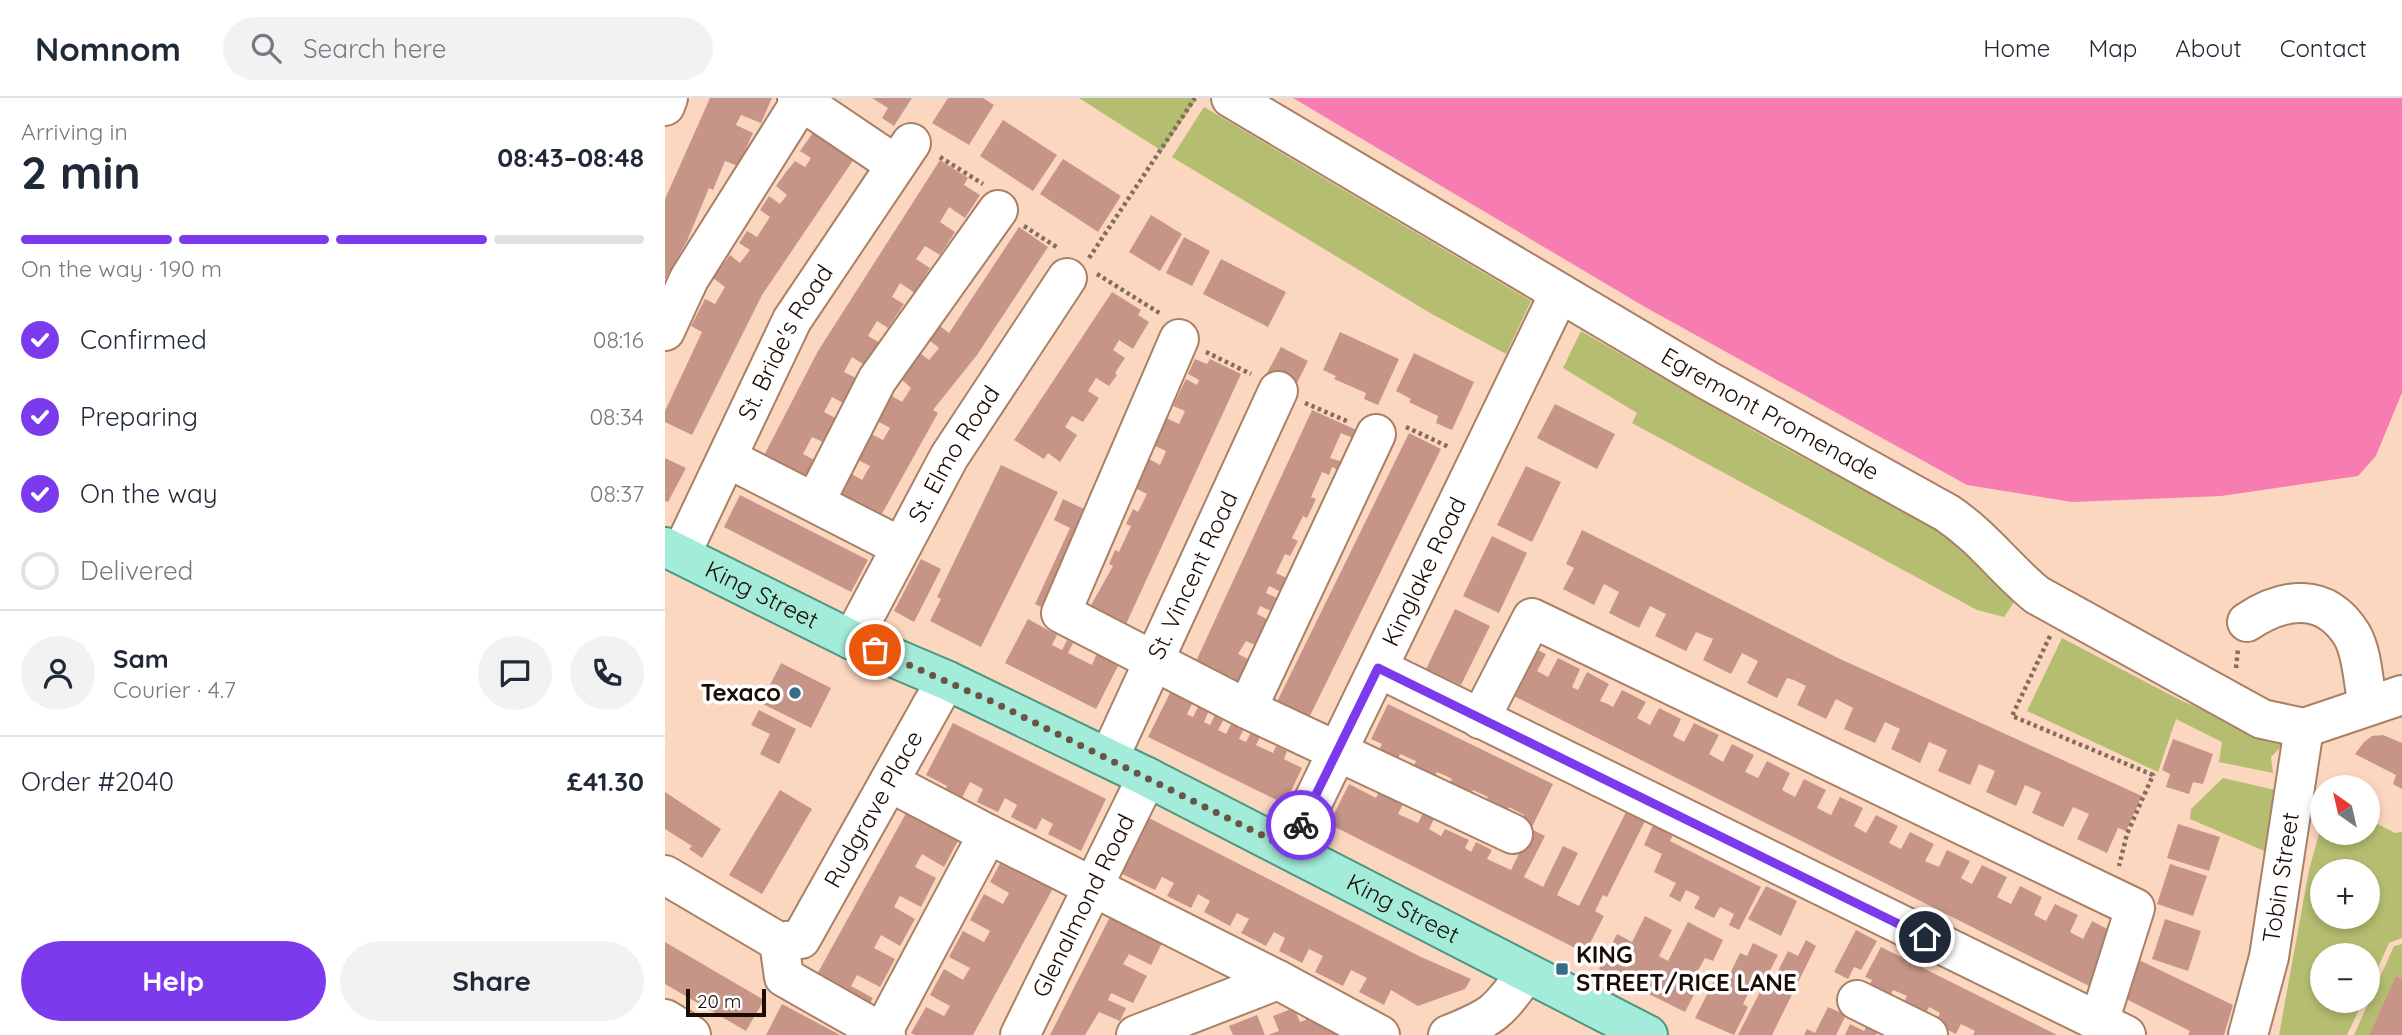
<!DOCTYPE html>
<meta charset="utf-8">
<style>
body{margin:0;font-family:Quicksand,sans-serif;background:#f2f2f3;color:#1f2937;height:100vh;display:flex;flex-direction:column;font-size:26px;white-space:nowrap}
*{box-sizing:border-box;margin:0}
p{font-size:23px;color:#747a83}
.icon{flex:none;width:38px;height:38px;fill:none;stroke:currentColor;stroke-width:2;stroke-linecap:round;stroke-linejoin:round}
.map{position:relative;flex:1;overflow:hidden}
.sheet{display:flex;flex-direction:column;background:#fff;width:665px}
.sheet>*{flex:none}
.needle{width:46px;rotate:326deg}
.fabs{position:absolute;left:1645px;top:677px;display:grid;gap:14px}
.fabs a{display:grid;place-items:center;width:70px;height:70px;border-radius:50%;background:#fff;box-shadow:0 4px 10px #0003;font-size:35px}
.scale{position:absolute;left:21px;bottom:18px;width:80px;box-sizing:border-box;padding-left:7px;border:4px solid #1c0d04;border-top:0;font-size:19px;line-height:24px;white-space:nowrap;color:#1c0d04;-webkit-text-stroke:5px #fff;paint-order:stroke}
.pin{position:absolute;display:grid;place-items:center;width:60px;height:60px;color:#fff;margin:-30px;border:4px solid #fff;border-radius:50%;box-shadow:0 2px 7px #0007}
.courier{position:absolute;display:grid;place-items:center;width:70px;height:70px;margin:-35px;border:5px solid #7c3aed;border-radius:50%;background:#fff;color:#222;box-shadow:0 2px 9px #0007}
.overview em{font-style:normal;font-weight:800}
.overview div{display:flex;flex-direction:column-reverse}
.overview{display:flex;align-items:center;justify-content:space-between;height:119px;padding:0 21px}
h1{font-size:46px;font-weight:800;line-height:52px}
.bar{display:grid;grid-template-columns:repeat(4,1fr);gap:10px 7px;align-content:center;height:84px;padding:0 21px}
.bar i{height:9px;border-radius:5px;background:#e0e1e3}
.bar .on{background:#7c3aed}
.bar p{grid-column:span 4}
.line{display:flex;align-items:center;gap:18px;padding:0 21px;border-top:2px solid #e0e1e3}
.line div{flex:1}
.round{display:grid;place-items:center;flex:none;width:74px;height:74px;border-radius:37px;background:#f2f2f3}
ol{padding:0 21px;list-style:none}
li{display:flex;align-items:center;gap:21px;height:77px}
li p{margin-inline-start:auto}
li .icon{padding:7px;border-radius:50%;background:#7c3aed;color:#fff;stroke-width:4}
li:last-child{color:#747a83}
li i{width:38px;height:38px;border:4px solid #e0e1e3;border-radius:50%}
.action{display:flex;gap:14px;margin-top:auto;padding:14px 21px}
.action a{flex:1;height:80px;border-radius:42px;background:#7c3aed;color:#fff;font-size:28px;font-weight:800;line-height:80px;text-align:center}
.action a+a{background:#f2f2f3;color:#1f2937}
header{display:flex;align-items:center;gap:42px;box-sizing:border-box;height:98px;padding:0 35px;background:#fff;border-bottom:2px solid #e0e1e3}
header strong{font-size:33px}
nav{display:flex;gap:38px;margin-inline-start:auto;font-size:24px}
.search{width:490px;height:63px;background:#f2f2f3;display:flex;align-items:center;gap:18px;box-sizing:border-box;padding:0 24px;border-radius:38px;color:#747a83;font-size:26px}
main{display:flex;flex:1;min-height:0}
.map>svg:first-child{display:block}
</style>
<header>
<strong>Nomnom</strong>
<div class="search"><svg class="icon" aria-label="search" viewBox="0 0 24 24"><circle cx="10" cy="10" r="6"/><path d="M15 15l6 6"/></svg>Search here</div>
<nav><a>Home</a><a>Map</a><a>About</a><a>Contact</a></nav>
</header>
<main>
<section class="sheet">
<div class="overview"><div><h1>2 min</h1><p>Arriving in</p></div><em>08:43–08:48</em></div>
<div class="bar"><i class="on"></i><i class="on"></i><i class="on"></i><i></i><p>On the way · 190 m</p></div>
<ol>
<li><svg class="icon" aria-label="check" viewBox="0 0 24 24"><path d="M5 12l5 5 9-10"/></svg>Confirmed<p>08:16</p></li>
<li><svg class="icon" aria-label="check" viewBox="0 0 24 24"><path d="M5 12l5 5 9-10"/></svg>Preparing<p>08:34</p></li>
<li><svg class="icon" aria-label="check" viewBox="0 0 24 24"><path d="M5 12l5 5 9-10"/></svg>On the way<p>08:37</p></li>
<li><i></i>Delivered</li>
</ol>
<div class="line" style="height:126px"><a class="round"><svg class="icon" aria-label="person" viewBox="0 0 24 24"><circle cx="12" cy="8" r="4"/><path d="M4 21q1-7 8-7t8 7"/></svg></a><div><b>Sam</b><p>Courier · 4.7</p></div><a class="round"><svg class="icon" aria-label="chat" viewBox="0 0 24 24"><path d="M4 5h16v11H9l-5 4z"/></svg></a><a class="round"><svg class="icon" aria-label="phone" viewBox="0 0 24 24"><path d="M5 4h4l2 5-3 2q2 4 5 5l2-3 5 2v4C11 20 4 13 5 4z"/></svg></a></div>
<div class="line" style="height:91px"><div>Order #2040</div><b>£41.30</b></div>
<div class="action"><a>Help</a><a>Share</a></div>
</section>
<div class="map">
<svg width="1737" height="937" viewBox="0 0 1737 937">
<rect width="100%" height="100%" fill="#fcd7c0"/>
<g fill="#b5be70" fill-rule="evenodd">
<polygon points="414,0 528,0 531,2 497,53"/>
<polygon points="539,9 866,203 841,256 765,215 507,59"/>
<polygon points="916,233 1105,342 1298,445 1327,472 1349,504 1339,519 1312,512 967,325 972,315 898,270"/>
<polygon points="1397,540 1517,603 1620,645 1606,659 1608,675 1554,664 1557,644 1511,621 1493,674 1362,613"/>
<polygon points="1558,680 1610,692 1604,755 1525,721 1526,711"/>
<path d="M 1703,721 L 1730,735 L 1737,734 L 1737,840 L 1724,845 L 1703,892 L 1703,858 L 1657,858 L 1657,903 L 1698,903 L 1682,937 L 1614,937 L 1644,772 L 1657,725 L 1657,735 L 1703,735 ZM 1657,774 L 1703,774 L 1703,819 L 1657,819 Z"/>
<polygon points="1737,846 1737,881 1731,879 1704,937 1689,937 1729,848"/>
</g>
<polygon fill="#f77cb2" points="628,0 1737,0 1737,295 1711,358 1693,378 1556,398 1407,404 1302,387 980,209"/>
<polygon fill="#fcd7c0" points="1737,295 1737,304 1714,360 1692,382 1711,358"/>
<g fill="#c79588">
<polygon points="45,0 107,0 96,25 76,17 71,27 88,35 73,68 60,63 48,92 44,90 22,143 0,182 0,101"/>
<polygon points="207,0 247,0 229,28 217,20 223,10"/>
<polygon points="283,0 318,0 329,7 304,47 267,25"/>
<polygon points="338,22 392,57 368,93 315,58"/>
<polygon points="152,29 195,52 97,197 27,337 0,324 0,313 37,234 26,228 40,201 50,206 60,189 48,180 65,157 75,165 85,152 74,145 82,133 92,139 105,119 95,112 104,98 115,106 122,97 111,88 121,74 130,63 140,69 143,65 146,60 135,53"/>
<polygon points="398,61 456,98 433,134 375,96"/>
<polygon points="275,62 303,80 299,87 315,97 300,120 284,109 275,124 290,134 275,157 260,148 251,161 265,170 250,195 235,185 227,199 239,206 223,230 212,223 203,238 215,245 201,268 187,259 179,274 193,281 180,306 167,299 159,314 172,321 160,345 147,339 138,356 151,363 139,386 92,371 153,253"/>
<polygon points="486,117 517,136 495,173 464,154"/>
<polygon points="354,129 383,149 312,257 268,312 273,315 209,430 171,400 185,375 197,382 205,368 191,361 206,336 218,342 225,330 212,323 227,298 237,304 246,290 235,280 255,255 264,262 274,250 264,242 275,228 284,235"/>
<polygon points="519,139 545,153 527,188 501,175"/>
<polygon points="556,161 621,194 603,229 538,196"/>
<polygon points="447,194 476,212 473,217 484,224 468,251 454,242 448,252 460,260 450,275 452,277 444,288 431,280 428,285 423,293 434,300 418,324 407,318 400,329 412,337 395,364 383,355 379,361 349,342"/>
<polygon points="675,234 734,261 713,307 699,301 701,295 669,281 671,278 658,272"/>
<polygon points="616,249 643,263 630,289 602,275"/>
<polygon points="749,255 809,284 787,332 771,325 773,318 744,304 746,301 731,293"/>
<polygon points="530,261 542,266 545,261 576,276 456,537 423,522 428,510 425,509 448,468 444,466 450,452 454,454 466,428 461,426 468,411 473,414 482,396 470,390 484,361 495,367 501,353 488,347 501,320 514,326 520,313 508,308 521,281 532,287 534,282 523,276"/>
<polygon points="890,306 950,336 932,371 872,340"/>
<polygon points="647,312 696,334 692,342 676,335 665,360 691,368 687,378 667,369 664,377 657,374 646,399 651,401 642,420 638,418 627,440 633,443 625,458 620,456 611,475 624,481 618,495 604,488 601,495 614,501 608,514 595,508 592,516 604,522 592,548 581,543 573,556 585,562 573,589 526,574"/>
<polygon points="744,335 776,351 639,630 607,614"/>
<polygon points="0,360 21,370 3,404 0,403"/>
<polygon points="336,367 393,394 316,549 265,523 276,501 272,499"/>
<polygon points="861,368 896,384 867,444 832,427"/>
<polygon points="75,397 203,462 186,494 59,429"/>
<polygon points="398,401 434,418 389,515 370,506 405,430 389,422"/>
<polygon points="917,432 1173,560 1477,698 1461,733 1453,730 1442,755 1412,741 1424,716 1408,709 1398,729 1367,715 1376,694 1360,687 1351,708 1321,694 1330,673 1314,666 1305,687 1273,673 1282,652 1264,644 1255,665 1226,651 1235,631 1220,624 1210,645 1179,631 1188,610 1171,601 1161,621 1132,607 1141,588 1129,582 1122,580 1112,600 1082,585 1093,563 1077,555 1066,576 1038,562 1048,541 1031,534 1021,553 990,538 1001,516 985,508 974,530 944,515 954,494 939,486 929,507 898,491 909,470 901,466"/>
<polygon points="827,438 862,455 834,515 798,498"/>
<polygon points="256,461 276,471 249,524 229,513"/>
<polygon points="790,511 825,528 796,587 761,571"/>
<polygon points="363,521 392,537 387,547 397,552 402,542 408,545 403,555 427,567 433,553 455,564 431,611 340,565"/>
<polygon points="868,550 881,556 872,573 883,579 893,560 915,571 907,589 913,592 922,574 944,586 935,603 943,606 948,609 957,592 981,604 972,620 985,627 994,610 1016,621 1008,638 1019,644 1029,625 1054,637 1044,656 1058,664 1067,646 1089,657 1080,674 1093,680 1102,663 1125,675 1117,692 1130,699 1139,681 1161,692 1152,710 1166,717 1175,699 1198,710 1189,728 1201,735 1211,717 1233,728 1224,745 1236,751 1245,734 1269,746 1260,763 1274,769 1282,752 1305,763 1296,780 1303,784 1307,786 1317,767 1342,779 1332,799 1346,806 1355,788 1377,799 1369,817 1381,823 1390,806 1413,817 1405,834 1418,841 1427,823 1450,835 1430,891 845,596"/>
<polygon points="116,565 166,590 146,630 96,605"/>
<polygon points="507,591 529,602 522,616 528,619 535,605 545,610 539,624 545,627 551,615 560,619 553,632 561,636 568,622 580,628 574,641 581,644 587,632 596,637 591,647 608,655 611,648 622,653 619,661 637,670 620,706 483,639"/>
<polygon points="723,606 888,686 866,731 855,725 859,717 844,709 840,717 819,707 823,699 808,692 805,700 783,689 787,681 779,677 772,674 768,683 747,672 751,663 744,660 735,656 731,665 712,656 717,646 706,641"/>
<polygon points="94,612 131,631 114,666 95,656 105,636 86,627"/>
<polygon points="288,625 441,701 416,753 383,736 388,726 381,722 377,720 371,732 346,719 352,707 340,700 333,714 312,704 318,691 305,684 295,704 279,695 282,688 261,677"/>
<polygon points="1718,637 1737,645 1737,691 1728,686 1731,677 1690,656 1699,644 1707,638"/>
<polygon points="1508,641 1548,656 1538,686 1528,684 1524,696 1501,689 1505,676 1497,672"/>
<polygon points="719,684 743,696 733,716 753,725 761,709 772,715 764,731 776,738 780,731 804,742 800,750 806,754 811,744 827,752 822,761 846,772 866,731 880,738 859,779 878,789 898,748 913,755 892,797 914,808 962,712 981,721 942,799 938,797 930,813 939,818 920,855 664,726 684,686 711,700"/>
<polygon points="115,692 147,711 97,796 64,777"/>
<polygon points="0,694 56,731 37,760 24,751 27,748 0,731"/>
<polygon points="245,708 295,739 279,769 257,756 250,769 271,780 256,809 235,798 229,809 250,821 235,848 216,837 209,850 230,861 215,889 192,877 186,888 208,900 199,916 145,889"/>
<polygon points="484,720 754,858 806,881 800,891 753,908 726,892 719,907 694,894 702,880 686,872 678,888 650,874 658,858 644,851 637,865 614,853 620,840 609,834 601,848 576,835 584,821 572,815 565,828 539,814 545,803 533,796 526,810 502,798 509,785 497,779 490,792 455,775"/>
<polygon points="989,725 1009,735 1005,743 1096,789 1074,832 1064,827 1069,816 1055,809 1049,820 1029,810 1035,799 1021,792 1015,804 1004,798 1011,785 989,774 997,756 979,747"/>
<polygon points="1513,726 1555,739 1544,773 1502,760"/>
<polygon points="338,760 392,783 308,937 250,937 246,935 261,909 279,918 285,908 265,897 279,871 298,882 305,870 284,859 298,833 319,844 325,833 305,822 319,796 338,806 344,795 325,784"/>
<polygon points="1505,766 1542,778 1528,818 1492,806"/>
<polygon points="1101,788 1132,803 1116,838 1083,821"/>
<polygon points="449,811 500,839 486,867 464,856 458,866 482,878 468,905 446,895 443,902 461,910 455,923 434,914 420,937 385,937"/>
<polygon points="980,818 1007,832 994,858 1003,863 1023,824 1058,842 1048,863 1040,860 1031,876 1038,879 1020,914 934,871 952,836 967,844"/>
<polygon points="1500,821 1536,833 1523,873 1487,861"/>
<polygon points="1191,832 1212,843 1196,872 1189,869 1183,881 1169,874"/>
<polygon points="1141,842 1151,848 1107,937 1073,937 1097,890 1103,893 1123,853 1133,858"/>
<polygon points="0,844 99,902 81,933 0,886"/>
<polygon points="1088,845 1113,857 1097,888 1089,884 1078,906 1083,909 1069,937 1030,920 1053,875 1063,880 1075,855 1082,858"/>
<polygon points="1216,849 1392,937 1308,937 1310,933 1296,926 1291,936 1270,926 1275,915 1264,909 1258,920 1236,909 1242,898 1228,892 1222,903 1202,893 1207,882 1200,879"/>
<polygon points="1474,862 1568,907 1559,937 1523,937 1525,933 1457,899"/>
<polygon points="1731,878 1737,881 1737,937 1704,937"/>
<polygon points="117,906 162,930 175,937 101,937"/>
<polygon points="1163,909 1181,917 1171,937 1139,937 1142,931 1150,935"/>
<polygon points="629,910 635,924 641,922 639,917 686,937 603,937 614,933 608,918"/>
<polygon points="592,917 600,937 568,937 564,928"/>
<polygon points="1203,925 1214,931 1211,937 1180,937 1185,926 1199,933"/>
</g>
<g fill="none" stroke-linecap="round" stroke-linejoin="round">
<g stroke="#a98065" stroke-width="42">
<g id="minor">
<polyline points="132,0 231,67"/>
<path id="s1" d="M 566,0 L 1042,282 L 1282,415 C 1319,440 1339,470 1372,497 L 1597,621 L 1639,630 L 1737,597"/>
<polyline points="0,8 3,0"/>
<polyline points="0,233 24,181 136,3"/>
<polyline points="514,241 396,515 582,611 848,736"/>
<polyline points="62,360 236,449"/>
<polyline points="150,404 212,282 333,112"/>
<path id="s2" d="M 16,456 L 127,222 L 246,45"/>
<path d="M 1582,524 C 1618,500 1660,493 1687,537 C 1698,556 1698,586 1703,607"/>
<path id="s3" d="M 187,542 L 284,359 L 402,180"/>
<polyline points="713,570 1461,937"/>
<polyline points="582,611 711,336"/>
<polyline points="815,621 867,520 1470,810 1434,924"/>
<path id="s4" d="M 444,660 L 613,293"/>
<polyline points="224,684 323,736"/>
<path id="s5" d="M 625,751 L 894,196"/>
<path id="s6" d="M 0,777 L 114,844 L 136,841 L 281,582"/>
<polyline points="114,844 119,879 221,937"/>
<polyline points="613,882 715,937"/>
<polyline points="1192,902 1263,937"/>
<polyline points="0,921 26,937"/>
<polyline points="217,935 323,736 613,882 471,937"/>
<path id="s7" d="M 355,937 L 482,679"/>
<path d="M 783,937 C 828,919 833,915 861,875"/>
<path id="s8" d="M 1583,937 L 1604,859 L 1639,630"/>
</g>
</g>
<g stroke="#4d967f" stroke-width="42">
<g id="major">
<path id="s9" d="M 0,449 L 187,542 L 281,582 L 482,679 L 983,937"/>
</g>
</g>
<g stroke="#846b5b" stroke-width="4.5" stroke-dasharray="3.5 3.5" stroke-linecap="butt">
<polyline points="275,59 318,86"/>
<polyline points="359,128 393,150"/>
<polyline points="424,160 530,0"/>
<polyline points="432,176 496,216"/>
<polyline points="541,254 586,276"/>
<polyline points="640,305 684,324"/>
<polyline points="741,329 784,349"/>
<polyline points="1385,538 1347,618 1488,677 1462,736 1454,768"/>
<polyline points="1571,570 1573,551"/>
</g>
<use href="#minor" stroke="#fff" stroke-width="38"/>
<use href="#major" stroke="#a4ecda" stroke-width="38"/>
</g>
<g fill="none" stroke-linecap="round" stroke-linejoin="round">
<polyline stroke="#6a5446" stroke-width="7" stroke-dasharray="0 12.6" points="210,552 328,604 625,751 636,727"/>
<polyline stroke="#7c3aed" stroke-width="9" points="636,727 713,570 1260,839"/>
</g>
<g fill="#386d89" stroke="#fff" stroke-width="2.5">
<circle cx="130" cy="595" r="7"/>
<rect x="890" y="864" width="14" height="14" rx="3.5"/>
</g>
<g text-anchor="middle" stroke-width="7" stroke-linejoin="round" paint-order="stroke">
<g font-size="24" fill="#1c0d04" stroke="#fff">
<text dy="8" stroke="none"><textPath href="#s2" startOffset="236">St. Bride's Road</textPath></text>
<text dy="8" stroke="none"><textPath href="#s1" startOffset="625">Egremont Promenade</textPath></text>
<text dy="8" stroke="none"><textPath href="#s3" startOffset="212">St. Elmo Road</textPath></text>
<text dy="8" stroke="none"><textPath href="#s5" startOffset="308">Kinglake Road</textPath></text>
<text dy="8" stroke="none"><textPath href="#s4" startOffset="201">St. Vincent Road</textPath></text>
<text dy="8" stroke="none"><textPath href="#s9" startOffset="108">King Street</textPath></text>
<text dy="8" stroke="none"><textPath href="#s6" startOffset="303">Rudgrave Place</textPath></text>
<text dy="8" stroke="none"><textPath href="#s8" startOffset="161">Tobin Street</textPath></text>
<text dy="8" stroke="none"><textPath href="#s7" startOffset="144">Glenalmond Road</textPath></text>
<text dy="8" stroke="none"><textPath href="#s9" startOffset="822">King Street</textPath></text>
</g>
<g font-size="24" font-weight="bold" fill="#1c0d04" stroke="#fff" text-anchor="end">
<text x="116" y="603">Texaco</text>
<text x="911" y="865" text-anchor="start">KING<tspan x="911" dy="28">STREET/RICE LANE</tspan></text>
</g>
</g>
</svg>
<div class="fabs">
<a><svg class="needle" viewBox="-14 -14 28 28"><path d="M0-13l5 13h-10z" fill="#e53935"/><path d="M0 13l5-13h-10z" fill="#747a83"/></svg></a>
<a>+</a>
<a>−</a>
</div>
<div class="scale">20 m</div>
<div class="pin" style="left:210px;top:552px;background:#ea580c"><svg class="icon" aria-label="bag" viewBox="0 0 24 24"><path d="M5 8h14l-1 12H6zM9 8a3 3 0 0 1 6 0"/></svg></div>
<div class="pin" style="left:1260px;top:839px;background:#1f2937"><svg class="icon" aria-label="home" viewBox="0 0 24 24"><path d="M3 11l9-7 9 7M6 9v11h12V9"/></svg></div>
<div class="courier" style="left:636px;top:727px"><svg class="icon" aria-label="bike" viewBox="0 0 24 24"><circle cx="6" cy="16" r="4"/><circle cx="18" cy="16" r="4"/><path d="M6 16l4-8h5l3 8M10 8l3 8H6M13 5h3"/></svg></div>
</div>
</main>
